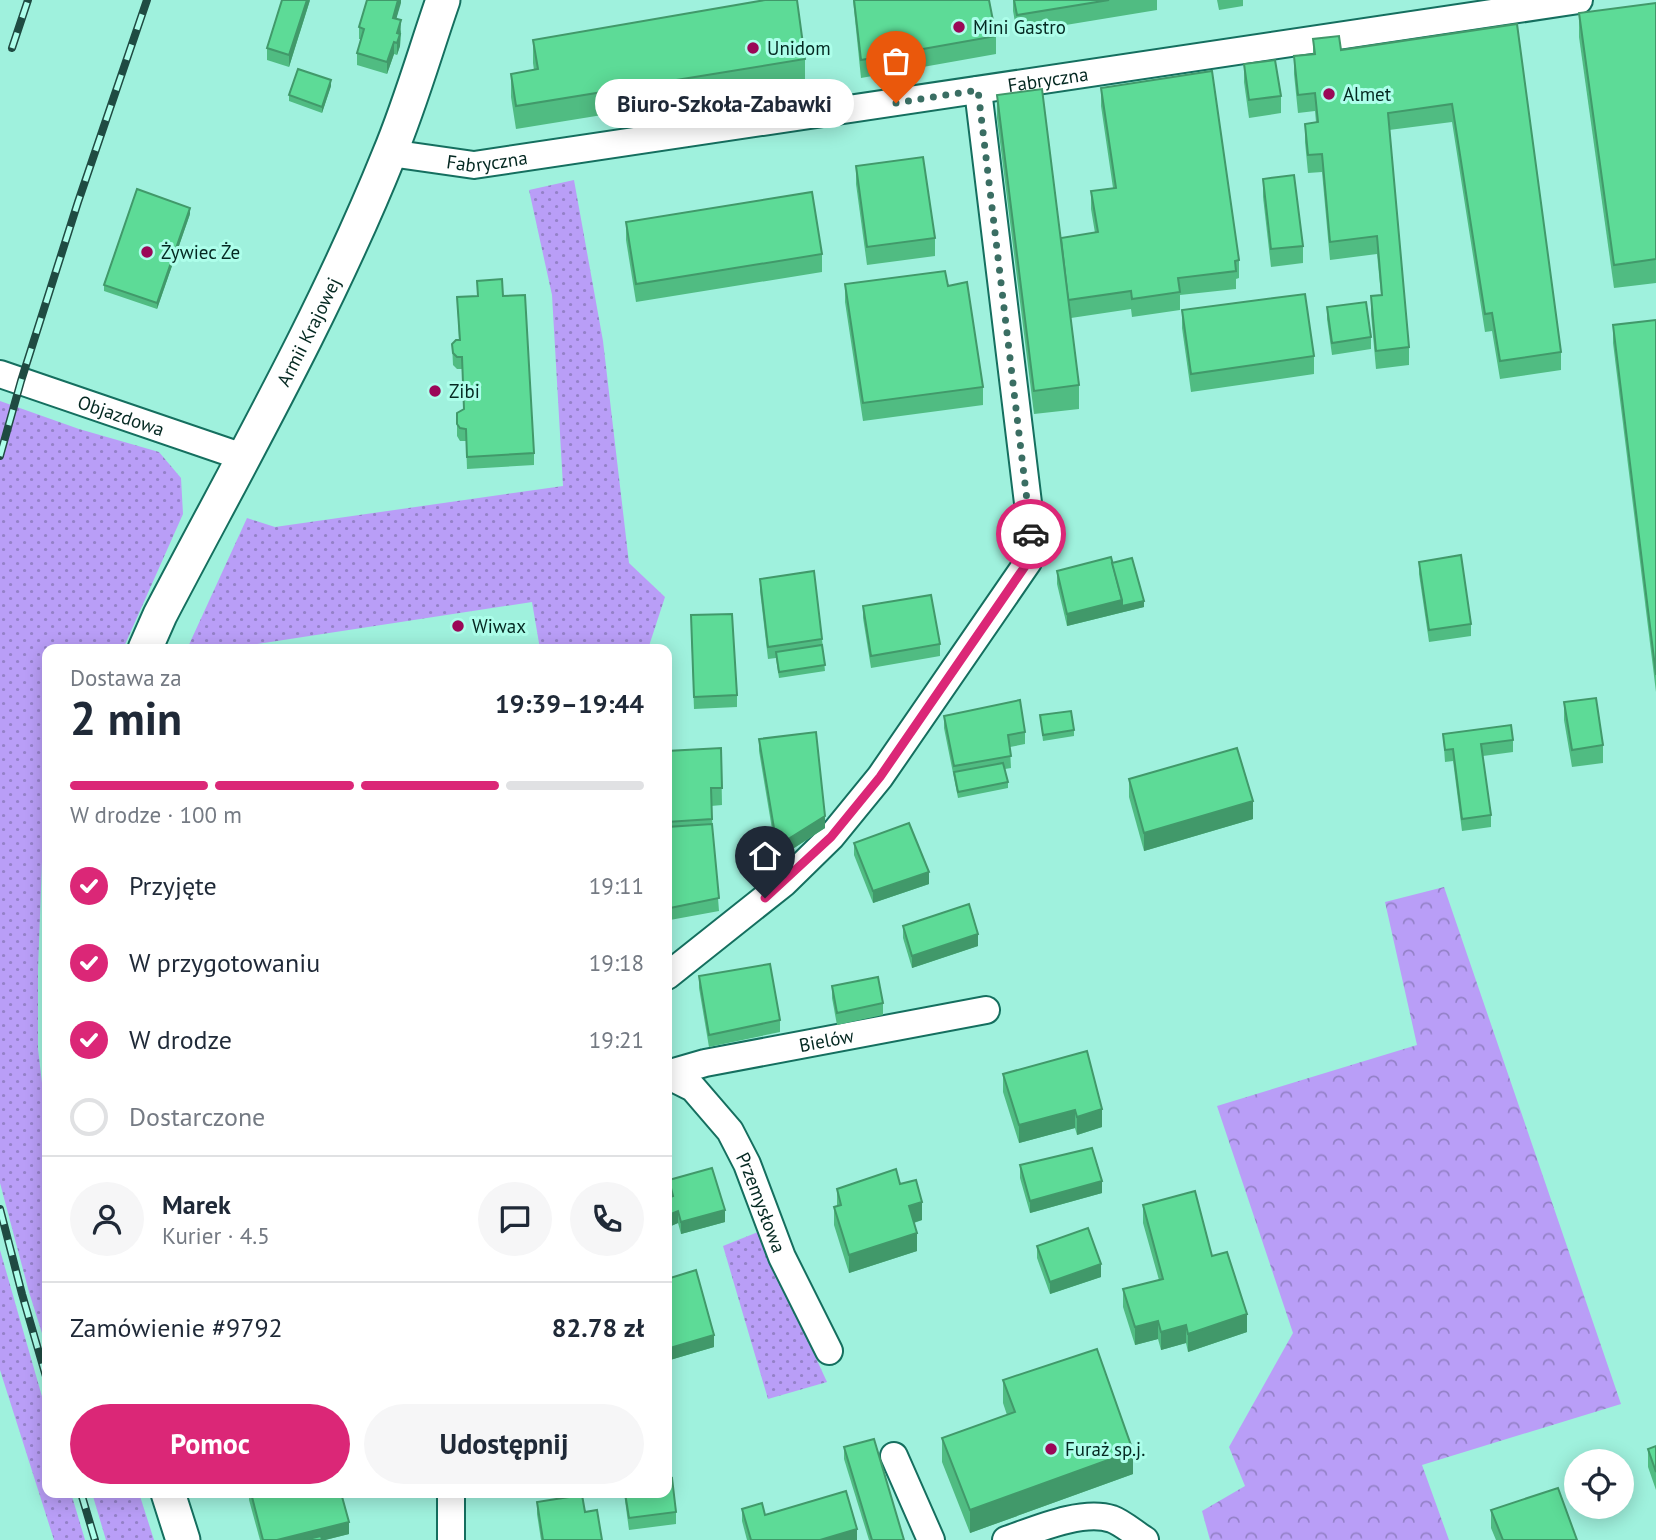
<!DOCTYPE html>
<html lang="pl">
<meta charset="utf-8">
<style>
body{margin:0;font-family:"PT Sans",sans-serif;background:#f6f6f7;color:#1f2937;height:100vh;display:flex;flex-direction:column;font-size:26px;white-space:nowrap}
*{box-sizing:border-box;margin:0}
p{font-size:23px;color:#747a83}
.icon{flex:none;width:38px;height:38px;fill:none;stroke:currentColor;stroke-width:2;stroke-linecap:round;stroke-linejoin:round}
.map{position:relative;flex:1;overflow:hidden}
.drawer{position:absolute;left:42px;top:644px;width:630px;height:854px;display:flex;flex-direction:column;background:#fff;border-radius:14px;box-shadow:0 4px 18px #0003}
.drawer>*{flex:none}
.tools{position:absolute;left:1564px;top:1449px;display:grid;gap:14px}
.tools a{display:grid;place-items:center;width:70px;height:70px;border-radius:50%;background:#fff;box-shadow:0 4px 18px #0003;font-size:35px}
.pin{position:absolute;display:grid;place-items:center;width:60px;height:60px;color:#fff;margin:-72px -30px;border-radius:50% 50% 50% 0;rotate:-45deg;box-shadow:0 0 7px #0007}
.pin .icon{rotate:45deg}
.courier{position:absolute;display:grid;place-items:center;width:70px;height:70px;margin:-35px;border:5px solid #db2777;border-radius:50%;background:#fff;color:#222;box-shadow:0 2px 9px #0007}
.bubble{position:absolute;height:49px;border-radius:24px;background:#fff;box-shadow:0 4px 18px #0003;font-size:23px;font-weight:700;line-height:49px;text-align:center}
.headline em{font-style:normal;font-weight:700}
.headline div{display:flex;flex-direction:column-reverse}
.headline{display:flex;align-items:center;justify-content:space-between;height:119px;padding:0 28px}
h1{font-size:46px;font-weight:700;line-height:52px}
.bar{display:grid;grid-template-columns:repeat(4,1fr);gap:10px 7px;align-content:center;height:84px;padding:0 28px}
.bar i{height:9px;border-radius:5px;background:#e0e1e3}
.bar .active{background:#db2777}
.bar p{grid-column:span 4}
.line{display:flex;align-items:center;gap:18px;padding:0 28px;border-top:2px solid #e0e1e3}
.line div{flex:1}
.round{display:grid;place-items:center;flex:none;width:74px;height:74px;border-radius:37px;background:#f6f6f7}
ol{padding:0 28px;list-style:none}
li{display:flex;align-items:center;gap:21px;height:77px}
li p{margin-inline-start:auto}
li .icon{padding:7px;border-radius:50%;background:#db2777;color:#fff;stroke-width:4}
li:last-child{color:#747a83}
li i{width:38px;height:38px;border:4px solid #e0e1e3;border-radius:50%}
.action{display:flex;gap:14px;margin-top:auto;padding:14px 28px}
.action a{flex:1;height:80px;border-radius:42px;background:#db2777;color:#fff;font-size:28px;font-weight:700;line-height:80px;text-align:center}
.action a+a{background:#f6f6f7;color:#1f2937}
.map>svg:first-child{display:block}
</style>
<div class="map">
<svg width="1656" height="1540" viewBox="0 0 1656 1540">
<defs>
<pattern id="grass-dots" width="8" height="8" patternUnits="userSpaceOnUse" patternTransform="scale(1.75)"><rect width="8" height="8" fill="#b99ef7"/><path d="M2 2h.1M6 6h.1" fill="none" stroke="#9481c8" stroke-width="1.8" stroke-linecap="round"/></pattern>
<pattern id="forest-crowns" width="20" height="18" patternUnits="userSpaceOnUse" patternTransform="scale(1.75)"><rect width="20" height="18" fill="#b99ef7"/><path d="M2 6a3 3 0 1 1 6 0M12 15a3 3 0 1 1 6 0" fill="none" stroke="#9481c8"/></pattern>
</defs>
<rect width="100%" height="100%" fill="#9ff1dd"/>
<g fill="url(#grass-dots)">
<polygon points="574,180 603,341 629,563 665,597 648,649 540,649 532,602 224,649 187,649 247,518 275,527 563,486 552,295 529,190"/>
<polygon points="0,401 79,429 159,452 181,478 183,514 123,649 47,649 47,845 42,861 38,969 38,1049 47,1125 47,1349 29,1292 0,1183"/>
<polygon points="758,1232 827,1382 768,1399 723,1246"/>
<polygon points="0,1250 47,1414 47,1493 71,1493 85,1540 54,1540 0,1370"/>
<polygon points="92,1493 139,1493 154,1540 106,1540"/>
</g>
<polygon fill="url(#forest-crowns)" points="1444,887 1621,1404 1422,1465 1449,1540 1210,1540 1202,1511 1245,1486 1229,1447 1293,1333 1217,1106 1417,1045 1385,902"/>
<g fill="none" stroke-linecap="round" stroke-linejoin="round">
<g stroke="#156f5f" stroke-width="30">
<g id="minor">
<path id="s1" d="M 390,153 L 474,165 L 1579,0"/>
<path id="s2" d="M 0,374 L 243,457"/>
<polyline points="667,976 784,883 831,837 880,777 1028,562 1032,536 978,90"/>
<path id="s3" d="M 667,1074 L 705,1063 L 986,1010"/>
<path id="s4" d="M 667,1075 L 693,1088 L 730,1131 L 747,1164 L 782,1257 L 829,1351"/>
<polyline points="894,1456 931,1540"/>
<polyline points="451,1540 451,1493"/>
<path d="M 1006,1540 C 1035,1530 1082,1509 1112,1519 C 1123,1523 1135,1534 1145,1540"/>
</g>
</g>
<g stroke="#156f5f" stroke-width="37">
<g id="tertiary">
<path id="s5" d="M 145,649 L 160,615 C 239,464 325,314 389,155 C 410,105 425,52 443,0"/>
<polyline points="168,1493 183,1540"/>
</g>
</g>
<use href="#minor" stroke="#fff" stroke-width="26"/>
<use href="#tertiary" stroke="#fff" stroke-width="33"/>
<g stroke="#1f4b42" stroke-width="8">
<g id="rail">
<polyline points="12,48 28,0"/>
<polyline points="0,456 21,381 78,202 147,0"/>
<polyline points="0,1209 22,1294 47,1380"/>
<polyline points="81,1493 95,1540"/>
</g>
</g>
<use href="#rail" stroke="#adfeea" stroke-width="5" stroke-dasharray="16" stroke-linecap="butt"/>
</g>
<g fill="#50bc82">
<polygon points="310,0 289,67 267,60 267,48"/>
<polygon points="401,0 396,19 401,32 400,46 397,55 394,54 387,74 357,65 357,53 361,39 359,39 359,27"/>
<polygon points="853,0 989,0 996,36 996,54 861,78"/>
<polygon points="1013,0 1157,0 1157,10 1017,33 1013,11"/>
<polygon points="1217,0 1243,0 1243,6 1219,10"/>
<polygon points="1656,3 1656,283 1614,288 1579,37 1579,13"/>
<polygon points="1517,24 1561,352 1561,370 1500,379 1492,331 1485,332 1452,122 1389,130 1409,347 1409,365 1376,369 1371,314 1371,296 1381,295 1377,254 1330,260 1322,172 1308,173 1305,142 1305,124 1316,122 1315,111 1298,113 1294,74 1294,56 1313,54 1313,39 1341,50"/>
<polygon points="533,40 805,59 805,82 516,129 511,97 511,74 534,70 533,63"/>
<polygon points="1244,64 1281,96 1281,113 1249,118 1244,82"/>
<polygon points="331,86 322,113 289,101 289,95"/>
<polygon points="1101,88 1239,260 1239,278 1236,279 1236,289 1180,295 1180,310 1132,317 1131,309 1071,318 1079,385 1079,409 1034,414 997,118 997,95 1061,238 1095,233 1091,209 1091,191 1113,188 1101,106"/>
<polygon points="856,166 935,238 935,256 867,265 856,184"/>
<polygon points="1263,179 1303,246 1303,263 1271,267 1263,197"/>
<polygon points="190,214 157,309 104,291 104,285"/>
<polygon points="626,222 822,254 822,272 636,302 626,240"/>
<polygon points="477,281 503,296 534,453 534,465 467,469 466,441 460,441 457,436 457,413 464,409 462,369 457,369 453,365 452,344 459,340 457,297 477,296"/>
<polygon points="845,284 948,286 983,387 983,405 863,421 845,302"/>
<polygon points="1327,307 1371,337 1371,349 1332,355 1327,319"/>
<polygon points="1182,310 1314,356 1314,374 1191,392 1182,328"/>
<polygon points="1656,320 1656,692 1613,343 1613,325"/>
<polygon points="1419,562 1471,624 1471,636 1429,642 1419,574"/>
<polygon points="1112,563 1144,607 1067,626 1057,584 1057,571"/>
<polygon points="760,579 822,639 825,671 779,678 776,658 768,659 760,591"/>
<polygon points="863,606 940,644 940,656 871,668 863,618"/>
<polygon points="691,627 737,695 737,707 694,709"/>
<polygon points="1564,702 1603,745 1603,763 1572,767 1564,720"/>
<polygon points="1040,715 1074,730 1074,736 1043,741"/>
<polygon points="944,716 1025,732 1025,744 1010,747 1011,768 1005,769 1008,782 1008,788 958,798 944,728"/>
<polygon points="1443,734 1513,740 1513,752 1483,756 1491,815 1491,827 1462,831 1453,761 1445,762"/>
<polygon points="759,739 825,828 777,859 759,751"/>
<polygon points="721,748 722,805 711,806 719,911 670,920 667,880 667,751"/>
<polygon points="1129,779 1253,819 1144,851 1129,797"/>
<polygon points="854,843 929,884 873,903 854,855"/>
<polygon points="903,926 978,946 912,968 903,938"/>
<polygon points="699,976 780,1020 780,1032 709,1047 699,988"/>
<polygon points="832,986 883,1003 883,1015 837,1025 832,998"/>
<polygon points="1003,1074 1102,1109 1102,1127 1077,1135 1075,1128 1019,1143 1003,1092"/>
<polygon points="1020,1165 1102,1193 1030,1213 1020,1178"/>
<polygon points="669,1180 725,1222 681,1234 678,1223 671,1226 667,1214 667,1198 670,1197 669,1192"/>
<polygon points="837,1189 922,1220 914,1223 917,1251 849,1273 834,1225 834,1207 837,1206"/>
<polygon points="1143,1205 1212,1256 1247,1332 1188,1352 1186,1343 1161,1350 1158,1339 1135,1345 1123,1307 1123,1289 1159,1280 1143,1223"/>
<polygon points="1037,1246 1101,1277 1050,1294 1037,1258"/>
<polygon points="667,1279 714,1347 670,1360 667,1348"/>
<polygon points="1003,1380 1133,1474 970,1533 942,1462 942,1438 1007,1415 1003,1403"/>
<polygon points="1656,1446 1656,1490 1648,1467 1648,1449"/>
<polygon points="844,1447 904,1540 869,1540 844,1459"/>
<polygon points="249,1493 341,1493 349,1534 325,1540 260,1540 249,1500"/>
<polygon points="624,1493 667,1493 676,1512 676,1524 629,1530"/>
<polygon points="537,1502 585,1512 602,1540 541,1540 537,1514"/>
<polygon points="742,1509 765,1515 857,1540 747,1540 742,1521"/>
<polygon points="1491,1510 1577,1540 1496,1540 1491,1528"/>
</g>
<g fill="#41996a">
<polygon points="307,0 310,0 289,67 289,55"/>
<polygon points="398,0 401,0 401,3 393,30 393,18"/>
<polygon points="401,20 400,46 397,55 397,33"/>
<polygon points="394,42 394,54 387,74 387,62"/>
<polygon points="331,80 331,86 322,113 322,107"/>
<polygon points="190,208 190,214 157,309 157,303"/>
<polygon points="1122,600 1144,601 1144,607 1067,626 1067,614"/>
<polygon points="1253,801 1253,819 1144,851 1144,833"/>
<polygon points="825,816 825,828 777,859 777,846"/>
<polygon points="929,872 929,884 873,903 873,891"/>
<polygon points="978,934 978,946 912,968 912,956"/>
<polygon points="1102,1109 1102,1127 1077,1135 1077,1117"/>
<polygon points="1075,1110 1075,1128 1019,1143 1019,1125"/>
<polygon points="1102,1181 1102,1193 1030,1213 1030,1201"/>
<polygon points="922,1202 922,1220 909,1224 909,1206"/>
<polygon points="725,1210 725,1222 681,1234 681,1222"/>
<polygon points="678,1211 678,1223 671,1226 671,1214"/>
<polygon points="917,1233 917,1251 849,1273 849,1255"/>
<polygon points="1101,1264 1101,1277 1050,1294 1050,1282"/>
<polygon points="1247,1314 1247,1332 1188,1352 1188,1334"/>
<polygon points="1158,1321 1158,1339 1135,1345 1135,1327"/>
<polygon points="1186,1325 1186,1343 1161,1350 1161,1332"/>
<polygon points="714,1335 714,1347 670,1360 670,1348"/>
<polygon points="1133,1451 1133,1474 970,1533 970,1510"/>
<polygon points="349,1522 349,1534 325,1540 277,1540"/>
<polygon points="857,1529 857,1540 820,1540"/>
</g>
<g fill="#5ddb97" stroke="#41996a" stroke-width="2">
<polygon points="282,0 307,0 289,55 267,48"/>
<polygon points="367,0 398,0 393,18 401,20 397,33 400,34 397,43 394,42 387,62 357,53 364,29 359,27"/>
<polygon points="765,0 797,0 805,59 516,106 511,74 538,69 533,40"/>
<polygon points="854,0 989,0 996,36 861,60"/>
<polygon points="1014,0 1109,0 1017,15"/>
<polygon points="1656,3 1656,259 1614,265 1579,13"/>
<polygon points="1517,24 1561,352 1500,361 1492,313 1485,314 1452,104 1388,113 1409,347 1376,351 1371,296 1382,295 1377,236 1330,242 1322,154 1308,155 1305,124 1318,122 1315,93 1298,95 1294,56 1315,54 1313,39 1339,36 1341,50"/>
<polygon points="1275,60 1281,96 1249,100 1244,64"/>
<polygon points="298,69 331,80 322,107 289,95"/>
<polygon points="1212,71 1239,260 1235,261 1236,271 1178,278 1180,292 1132,299 1131,291 1068,300 1061,238 1098,232 1091,191 1116,188 1101,88"/>
<polygon points="1042,89 1079,385 1034,391 997,95"/>
<polygon points="923,157 935,238 867,247 856,166"/>
<polygon points="1294,175 1303,246 1271,249 1263,179"/>
<polygon points="137,189 190,208 157,303 104,285"/>
<polygon points="812,192 822,254 636,284 626,222"/>
<polygon points="945,271 948,286 967,282 983,387 863,403 845,284"/>
<polygon points="502,279 503,296 525,295 534,453 467,457 466,429 460,428 457,424 457,413 464,409 462,357 457,357 453,353 452,344 456,340 460,340 457,297 478,296 477,281"/>
<polygon points="1305,294 1314,356 1191,374 1182,310"/>
<polygon points="1366,302 1371,337 1332,343 1327,307"/>
<polygon points="1656,320 1656,675 1613,325"/>
<polygon points="1461,555 1471,624 1429,630 1419,562"/>
<polygon points="1111,557 1122,600 1067,614 1057,571"/>
<polygon points="1132,558 1144,601 1122,606 1122,600 1112,563"/>
<polygon points="814,571 822,639 768,647 760,579"/>
<polygon points="931,595 940,644 871,656 863,606"/>
<polygon points="732,614 737,695 694,697 691,615"/>
<polygon points="822,645 825,665 779,672 776,652"/>
<polygon points="1596,698 1603,745 1572,750 1564,702"/>
<polygon points="1020,700 1025,732 1008,735 1011,756 954,766 944,716"/>
<polygon points="1071,711 1074,730 1043,735 1040,715"/>
<polygon points="1511,725 1513,740 1481,744 1491,815 1462,819 1453,749 1445,750 1443,734"/>
<polygon points="816,732 825,816 777,846 759,739"/>
<polygon points="721,748 722,788 711,788 712,819 667,822 667,751"/>
<polygon points="1237,748 1253,801 1144,833 1129,779"/>
<polygon points="1003,763 1008,782 958,792 954,772"/>
<polygon points="909,823 929,872 873,891 854,843"/>
<polygon points="712,824 719,898 670,908 667,868 667,827"/>
<polygon points="969,904 978,934 912,956 903,926"/>
<polygon points="770,964 780,1020 709,1035 699,976"/>
<polygon points="878,977 883,1003 837,1013 832,986"/>
<polygon points="1087,1051 1102,1109 1077,1117 1075,1110 1019,1125 1003,1074"/>
<polygon points="1092,1148 1102,1181 1030,1201 1020,1165"/>
<polygon points="712,1168 725,1210 681,1222 678,1211 671,1214 667,1201 667,1198 673,1196 669,1180"/>
<polygon points="896,1169 900,1184 916,1180 922,1202 909,1206 917,1233 849,1255 834,1207 841,1205 837,1189"/>
<polygon points="1195,1191 1212,1256 1227,1252 1247,1314 1188,1334 1186,1325 1161,1332 1158,1321 1135,1327 1123,1289 1163,1279 1143,1205"/>
<polygon points="1088,1228 1101,1264 1050,1282 1037,1246"/>
<polygon points="696,1270 714,1335 670,1348 667,1336 667,1279"/>
<polygon points="1097,1349 1133,1451 970,1510 942,1438 1015,1412 1003,1380"/>
<polygon points="874,1439 904,1540 872,1540 844,1447"/>
<polygon points="1656,1446 1656,1472 1648,1449"/>
<polygon points="672,1478 676,1512 629,1518 625,1493 667,1493 667,1479"/>
<polygon points="1558,1488 1577,1540 1503,1540 1491,1510"/>
<polygon points="846,1491 857,1529 820,1540 751,1540 742,1509 762,1503 765,1515"/>
<polygon points="251,1493 341,1493 349,1522 277,1540 263,1540"/>
<polygon points="582,1495 585,1512 597,1510 602,1540 543,1540 537,1502"/>
<polygon points="321,1536 322,1540 304,1540"/>
</g>
<g fill="none" stroke-linecap="round" stroke-linejoin="round">
<polyline stroke="#3a6e63" stroke-width="7" stroke-dasharray="0 12.6" points="896,103 978,90 1031,534"/>
<polyline stroke="#db2777" stroke-width="9" points="765,898 831,837 880,777 1028,562 1031,534"/>
</g>
<g fill="#9b0757" stroke="#adfeea" stroke-width="2.5">
<circle cx="959" cy="27" r="7"/>
<circle cx="753" cy="48" r="7"/>
<circle cx="1329" cy="94" r="7"/>
<circle cx="147" cy="252" r="7"/>
<circle cx="435" cy="391" r="7"/>
<circle cx="458" cy="626" r="7"/>
<circle cx="1051" cy="1449" r="7"/>
</g>
<g text-anchor="middle" stroke-width="6" stroke-linejoin="round" paint-order="stroke">
<g font-size="19" fill="#042821" stroke="#adfeea" text-anchor="start">
<text x="973" y="34">Mini Gastro</text>
<text x="767" y="55">Unidom</text>
<text x="1343" y="101">Almet</text>
<text x="161" y="259">Żywiec Że</text>
<text x="449" y="398">Zibi</text>
<text x="472" y="633">Wiwax</text>
<text x="1065" y="1456">Furaż sp.j.</text>
</g>
<g font-size="19" fill="#042821" stroke="#adfeea">
<text dy="7" stroke="none"><textPath href="#s1" startOffset="665">Fabryczna</textPath></text>
<text dy="7" stroke="none"><textPath href="#s1" startOffset="98">Fabryczna</textPath></text>
<text dy="7" stroke="none"><textPath href="#s5" startOffset="357">Armii Krajowej</textPath></text>
<text dy="7" stroke="none"><textPath href="#s2" startOffset="128">Objazdowa</textPath></text>
<text dy="7" stroke="none"><textPath href="#s3" startOffset="163">Bielów</textPath></text>
<text dy="7" stroke="none"><textPath href="#s4" startOffset="164">Przemysłowa</textPath></text>
</g>
</g>
</svg>
<div class="tools">
<a><svg class="icon" aria-label="locate" viewBox="0 0 24 24"><circle cx="12" cy="12" r="6"/><path d="M12 2v4M12 18v4M2 12h4M18 12h4"/></svg></a>
</div>
<div class="pin" style="left:896px;top:103px;background:#ea580c"><svg class="icon" aria-label="bag" viewBox="0 0 24 24"><path d="M5 8h14l-1 12H6zM9 8a3 3 0 0 1 6 0"/></svg></div>
<div class="pin" style="left:765px;top:898px;background:#1f2937"><svg class="icon" aria-label="home" viewBox="0 0 24 24"><path d="M3 11l9-7 9 7M6 9v11h12V9"/></svg></div>
<div class="courier" style="left:1031px;top:534px"><svg class="icon" aria-label="car" viewBox="0 0 24 24"><path d="M5 17H2v-5l4-1 3-4h7l3 4 3 1v5h-3M9 17h6M6 11h13"/><circle cx="7" cy="17" r="2"/><circle cx="17" cy="17" r="2"/></svg></div>
<div class="bubble" style="left:595px;top:79px;width:259px">Biuro-Szkoła-Zabawki</div>
<section class="drawer">
<div class="headline"><div><h1>2 min</h1><p>Dostawa za</p></div><em>19:39–19:44</em></div>
<div class="bar"><i class="active"></i><i class="active"></i><i class="active"></i><i></i><p>W drodze · 100 m</p></div>
<ol>
<li><svg class="icon" aria-label="check" viewBox="0 0 24 24"><path d="M5 12l5 5 9-10"/></svg>Przyjęte<p>19:11</p></li>
<li><svg class="icon" aria-label="check" viewBox="0 0 24 24"><path d="M5 12l5 5 9-10"/></svg>W przygotowaniu<p>19:18</p></li>
<li><svg class="icon" aria-label="check" viewBox="0 0 24 24"><path d="M5 12l5 5 9-10"/></svg>W drodze<p>19:21</p></li>
<li><i></i>Dostarczone</li>
</ol>
<div class="line" style="height:126px"><a class="round"><svg class="icon" aria-label="person" viewBox="0 0 24 24"><circle cx="12" cy="8" r="4"/><path d="M4 21q1-7 8-7t8 7"/></svg></a><div><b>Marek</b><p>Kurier · 4.5</p></div><a class="round"><svg class="icon" aria-label="chat" viewBox="0 0 24 24"><path d="M4 5h16v11H9l-5 4z"/></svg></a><a class="round"><svg class="icon" aria-label="phone" viewBox="0 0 24 24"><path d="M5 4h4l2 5-3 2q2 4 5 5l2-3 5 2v4C11 20 4 13 5 4z"/></svg></a></div>
<div class="line" style="height:91px"><div>Zamówienie #9792</div><b>82.78 zł</b></div>
<div class="action"><a>Pomoc</a><a>Udostępnij</a></div>
</section>
</div>
